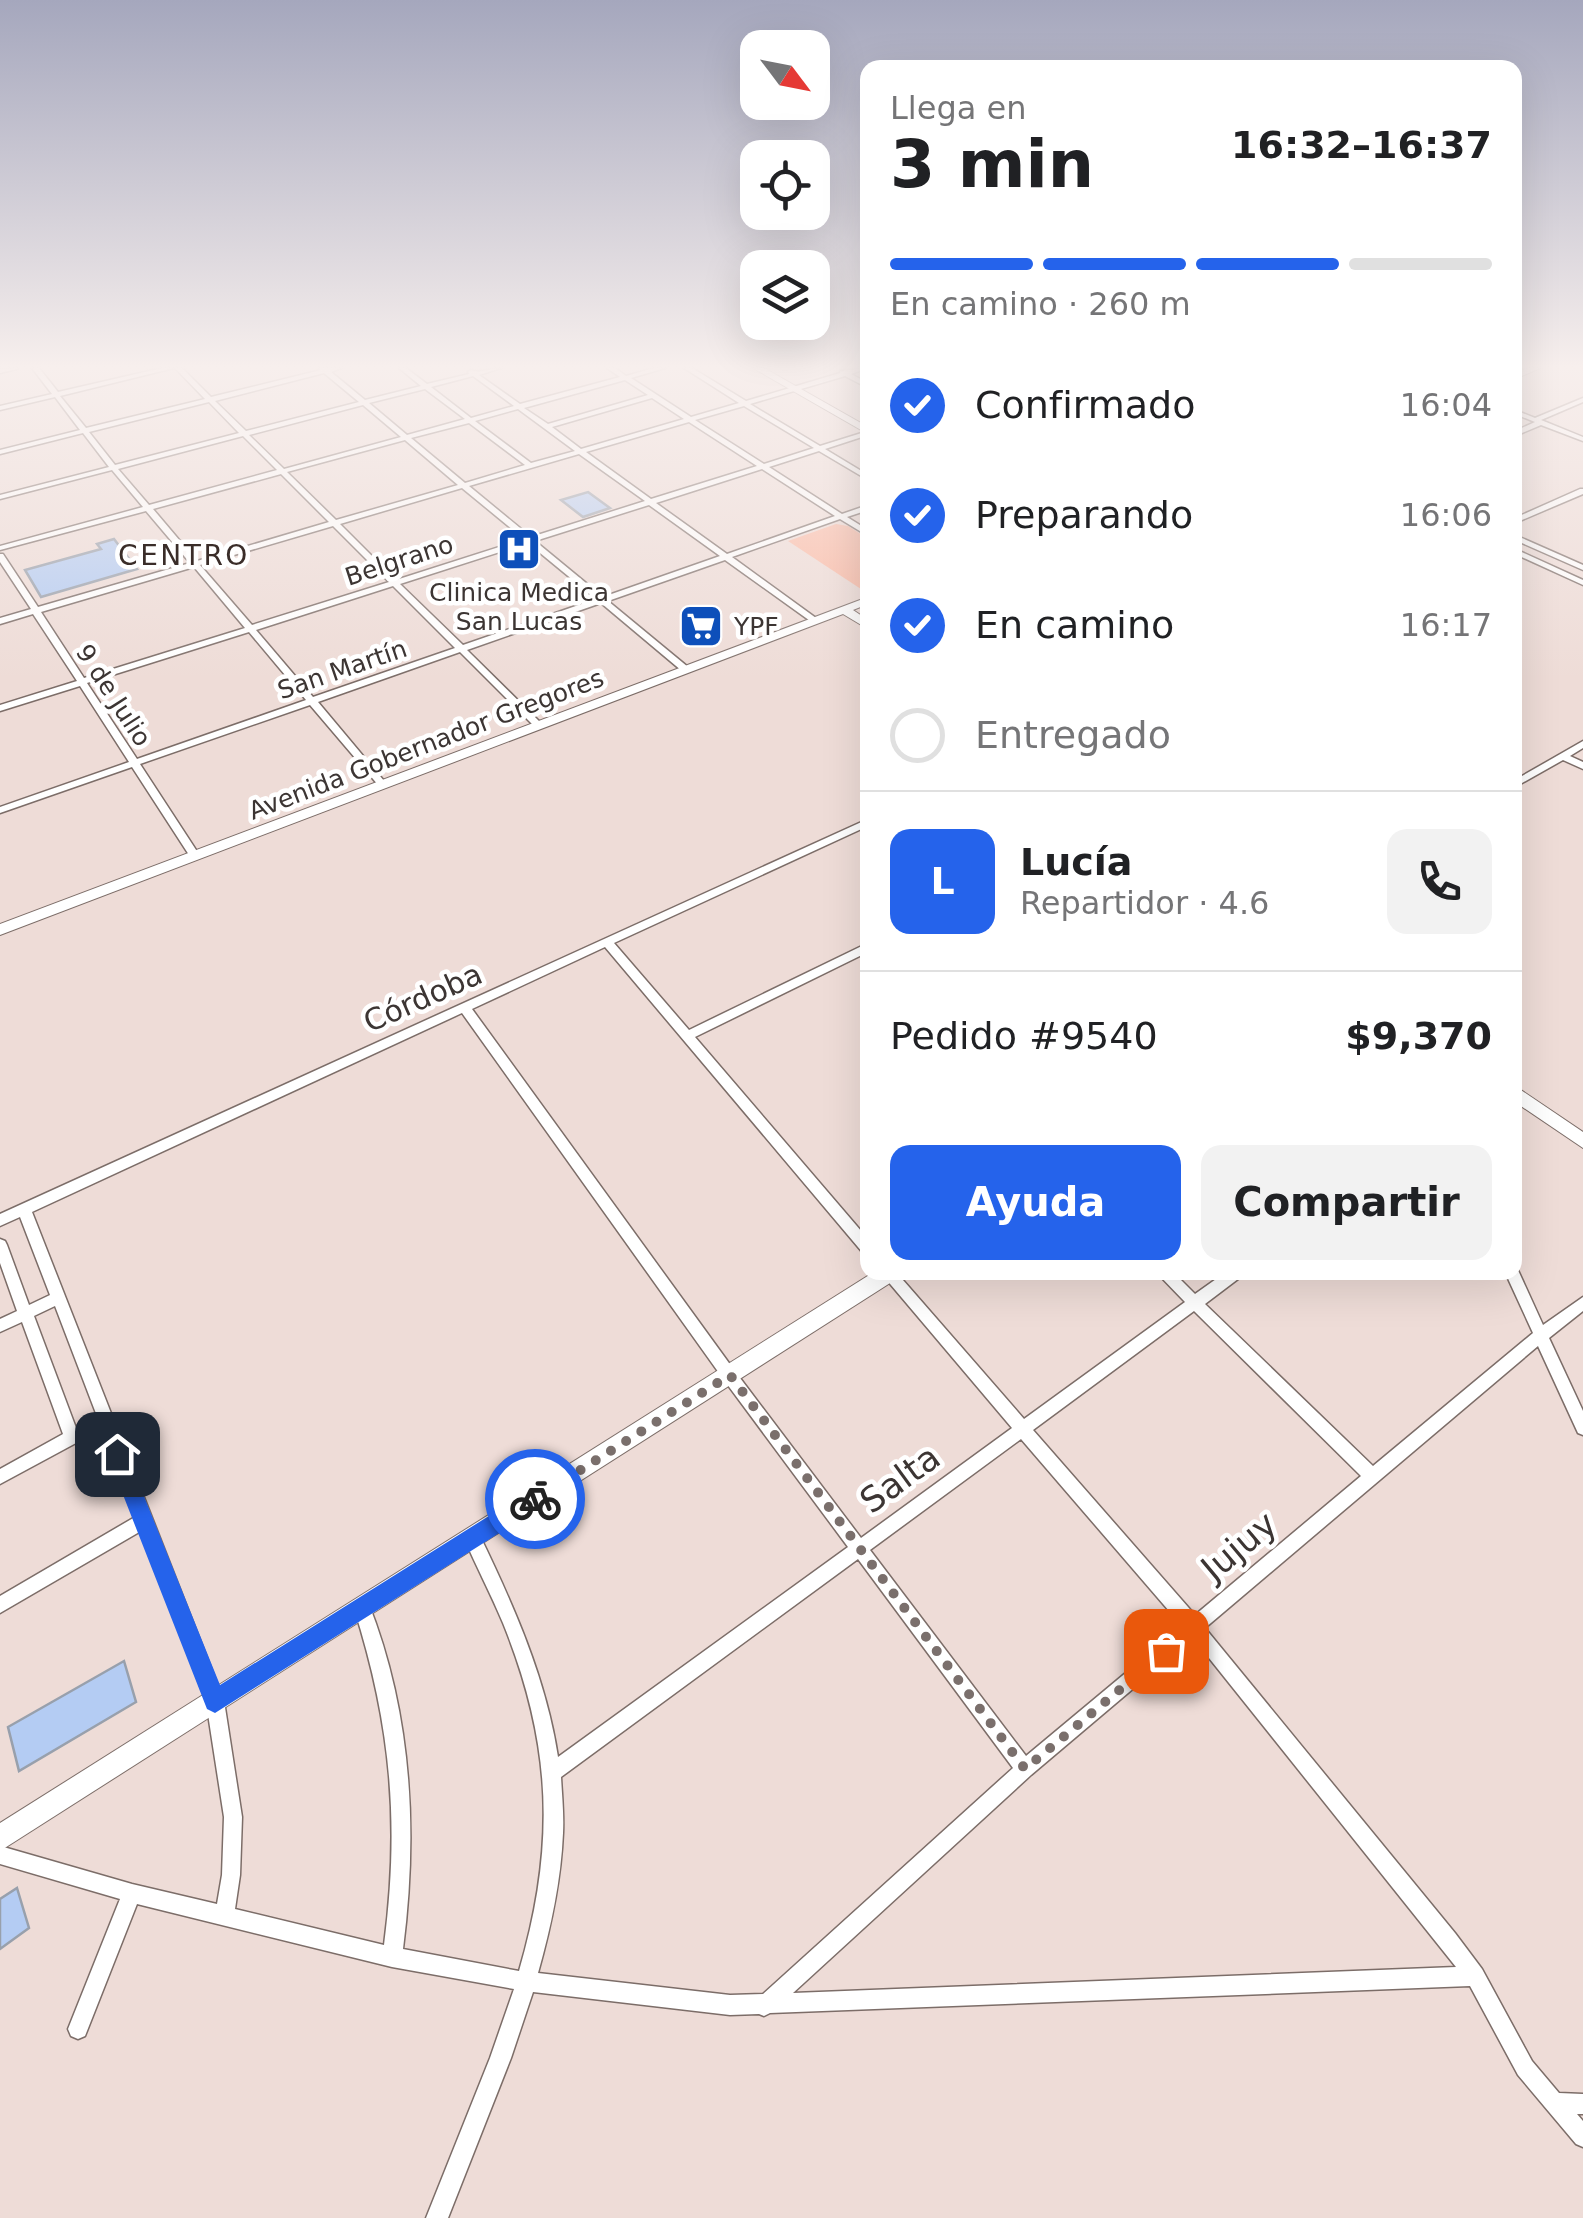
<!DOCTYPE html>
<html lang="es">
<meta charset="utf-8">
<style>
body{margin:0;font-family:"DejaVu Sans",sans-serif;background:#f2f2f2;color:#202124;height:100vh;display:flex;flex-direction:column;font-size:38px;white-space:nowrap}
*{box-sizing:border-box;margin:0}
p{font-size:32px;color:#757577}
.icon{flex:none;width:55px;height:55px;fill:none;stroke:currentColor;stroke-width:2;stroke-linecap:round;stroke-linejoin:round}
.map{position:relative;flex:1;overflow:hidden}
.details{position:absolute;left:860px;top:60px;width:662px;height:1220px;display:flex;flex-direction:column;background:#fff;border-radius:20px;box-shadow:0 10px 40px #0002}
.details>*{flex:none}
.needle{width:65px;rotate:122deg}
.tools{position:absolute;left:740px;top:30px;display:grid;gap:20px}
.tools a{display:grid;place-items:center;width:90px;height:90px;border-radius:20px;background:#fff;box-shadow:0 10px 40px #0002;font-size:50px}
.pin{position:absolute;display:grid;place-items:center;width:85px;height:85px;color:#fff;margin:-42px;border-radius:20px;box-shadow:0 5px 15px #0006}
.courier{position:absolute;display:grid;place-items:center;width:100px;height:100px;margin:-50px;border:8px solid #2563eb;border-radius:50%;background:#fff;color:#222;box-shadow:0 2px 12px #0007}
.overview em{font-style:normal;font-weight:600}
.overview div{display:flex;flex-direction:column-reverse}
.overview{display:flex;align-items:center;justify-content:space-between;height:170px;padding:0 30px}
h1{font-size:65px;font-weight:600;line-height:75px}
.bar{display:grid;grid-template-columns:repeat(4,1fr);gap:15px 10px;align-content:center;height:120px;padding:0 30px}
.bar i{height:12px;border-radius:8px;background:#e0e0e0}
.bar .selected{background:#2563eb}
.bar p{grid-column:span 4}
.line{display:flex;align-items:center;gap:25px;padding:0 30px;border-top:2px solid #e0e0e0}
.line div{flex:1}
.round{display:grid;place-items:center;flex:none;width:105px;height:105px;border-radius:20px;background:#f2f2f2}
ol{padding:0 30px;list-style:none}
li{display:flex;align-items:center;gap:30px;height:110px}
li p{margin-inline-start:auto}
li .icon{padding:10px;border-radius:50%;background:#2563eb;color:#fff;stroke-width:4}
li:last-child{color:#757577}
li i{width:55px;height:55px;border:5px solid #e0e0e0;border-radius:50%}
.primary-button{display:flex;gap:20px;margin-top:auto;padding:20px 30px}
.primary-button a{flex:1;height:115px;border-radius:20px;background:#2563eb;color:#fff;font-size:40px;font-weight:600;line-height:115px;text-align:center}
.primary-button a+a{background:#f2f2f2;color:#202124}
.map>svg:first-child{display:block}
</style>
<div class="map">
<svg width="1583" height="2218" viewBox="0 0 1583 2218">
<rect width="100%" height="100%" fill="#eedcd7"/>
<polygon fill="#fbbaa5" points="836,524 848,526 867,538 867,593 788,541"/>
<g fill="#b4ccf3" stroke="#98a0ac" stroke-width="2.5">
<polygon points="588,492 610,508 583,517 561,500"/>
<polygon points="114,539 137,569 41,597 25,570 101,549 97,544"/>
<polygon points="124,1661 136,1702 19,1771 8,1727"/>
<polygon points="17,1888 29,1928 0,1949 0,1899"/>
</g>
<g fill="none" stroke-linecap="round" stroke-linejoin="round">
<g stroke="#7c6d68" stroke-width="3">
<g id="street">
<polygon points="18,368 17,369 0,373 0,369"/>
<path d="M 32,368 L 39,368 L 58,392 L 162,368 L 174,368 L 60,396 L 86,428 L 205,399 L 175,368 L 182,368 L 211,397 L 321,370 L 319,368 L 341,368 L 331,372 L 365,400 L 421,386 L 399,368 L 406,368 L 427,384 L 469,374 L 468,372 L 471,370 C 479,374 492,368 501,368 L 479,375 L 520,404 L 620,377 L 607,368 L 615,368 L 626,376 L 654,368 L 665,368 L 631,378 L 691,417 L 739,403 L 684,368 L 692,368 L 746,401 L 840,373 L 840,371 L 868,368 L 851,374 L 868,383 L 868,388 L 845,376 L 750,404 L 820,446 L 868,431 L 868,435 L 825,449 L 868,475 L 868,480 L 819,451 L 769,467 L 842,514 L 868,505 L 868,510 L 847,517 L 868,530 L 868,536 L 840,519 L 732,557 L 816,618 L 816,622 L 813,623 L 725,560 L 608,601 L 688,667 L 688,671 L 682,671 L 601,603 L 467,650 L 541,723 L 541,727 L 535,727 L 460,652 L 318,702 L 385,782 L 385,786 L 379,786 L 310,705 L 140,764 L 200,856 L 195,859 L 191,858 L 132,767 L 0,813 L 0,807 L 129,762 L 80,686 L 0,711 L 0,705 L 77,681 L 33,614 L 0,624 L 0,618 L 31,609 L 0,562 L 0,554 L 3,554 L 38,607 L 190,563 L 146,511 L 0,550 L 0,546 L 143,507 L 112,470 L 0,499 L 0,495 L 109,467 L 83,433 L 0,454 L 0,450 L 80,430 L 55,397 L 0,410 L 0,406 L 52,394 ZM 324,373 L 359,402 L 246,431 L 215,401 ZM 473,376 L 514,406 L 471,418 L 431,387 ZM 625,380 L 648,395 L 548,424 L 524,408 ZM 425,389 L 465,419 L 407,435 L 369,403 ZM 652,398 L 684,419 L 581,449 L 552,427 ZM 209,402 L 239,433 L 115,465 L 89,432 ZM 363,405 L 401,437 L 284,469 L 249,435 ZM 744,406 L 814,448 L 764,464 L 695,420 ZM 518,409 L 575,451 L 531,463 L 475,421 ZM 689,422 L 757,466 L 651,499 L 586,452 ZM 469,423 L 525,465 L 465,483 L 411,438 ZM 243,436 L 277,470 L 149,505 L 118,469 ZM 405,440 L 458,485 L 336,520 L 287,472 ZM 579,454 L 645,501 L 531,537 L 469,486 ZM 762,469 L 835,516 L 727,554 L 656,503 ZM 281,474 L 329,522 L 197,561 L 153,509 ZM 462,488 L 524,539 L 396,580 L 340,524 ZM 649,505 L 720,556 L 603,597 L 535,541 ZM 333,526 L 389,582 L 252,625 L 200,565 ZM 528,543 L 596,599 L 463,645 L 400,584 ZM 194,567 L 245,628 L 84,678 L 41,612 ZM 393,586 L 455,648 L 313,697 L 256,630 ZM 249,632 L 306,700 L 137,759 L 87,683 Z"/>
<polygon points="1583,398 1583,402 1541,420 1583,437 1583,441 1541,425 1515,436 1515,431 1535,422 1515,414 1515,410 1535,418"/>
<polygon points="1580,489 1583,489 1583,494 1515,523 1515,518"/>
<polygon points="1515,535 1583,565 1583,570 1515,540"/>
<polygon points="1515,549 1583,580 1583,585 1515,554"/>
<polygon points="1583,741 1583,748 1570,756 1583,762 1583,769 1563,760 1515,787 1515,780"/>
<path d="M 868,819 L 868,826 L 614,943 L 689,1030 L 868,943 L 868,952 L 695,1037 L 868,1239 L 868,1255 L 863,1253 L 605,947 L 472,1009 L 734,1370 L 861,1538 L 1012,1428 L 880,1272 L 896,1272 L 1024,1419 L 1185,1302 L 1156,1272 L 1173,1272 L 1195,1294 L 1226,1272 L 1244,1272 L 1242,1276 L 1205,1304 L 1373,1466 L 1533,1333 L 1505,1272 L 1515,1272 L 1515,1267 L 1517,1268 L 1543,1325 L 1583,1297 L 1583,1311 L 1549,1338 L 1583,1411 L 1583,1435 L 1578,1433 L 1538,1346 L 1205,1628 L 1455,1933 L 1482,1969 L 1532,2061 L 1559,2093 L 1583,2094 L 1583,2114 L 1577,2114 L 1583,2121 L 1583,2147 L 1576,2144 L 1518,2075 L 1470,1986 L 770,2013 L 764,2016 L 759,2014 L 730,2015 L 533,1992 L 511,2058 L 448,2218 L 426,2218 L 490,2058 L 514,1989 L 392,1967 L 137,1904 L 85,2036 L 78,2039 L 71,2036 L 68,2029 L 120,1899 L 0,1864 L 0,1846 L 132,1884 L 217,1904 L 222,1875 L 224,1817 L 206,1701 L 141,1531 L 0,1613 L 0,1596 L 135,1517 L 102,1429 L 0,1484 L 0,1469 L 63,1434 L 22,1322 L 0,1332 L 0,1319 L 17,1311 L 0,1263 L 0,1239 L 5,1241 L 7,1245 L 29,1305 L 50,1295 L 20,1217 L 0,1226 L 0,1214 ZM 462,1013 L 724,1380 L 848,1547 L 558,1757 C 546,1678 513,1604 478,1532 L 472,1530 L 466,1532 L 464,1538 C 476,1566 491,1594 503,1623 C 552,1744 556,1845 519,1971 L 403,1949 C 418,1832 412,1713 368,1602 L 362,1600 L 356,1602 L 354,1608 C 391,1724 400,1824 384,1945 L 235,1909 L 240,1875 L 242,1817 L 224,1701 L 32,1212 ZM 55,1306 L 97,1416 L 76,1428 L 34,1316 ZM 1194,1311 L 1361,1476 L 1195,1615 L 1033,1430 ZM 1021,1439 L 1182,1626 L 1026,1756 L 870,1550 ZM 858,1559 L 1013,1768 L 763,1994 L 730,1995 L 538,1973 C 551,1927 561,1881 563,1833 C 564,1815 562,1796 561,1777 ZM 1193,1638 L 1456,1967 L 793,1993 L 1031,1775 Z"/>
</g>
</g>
<g stroke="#7c6d68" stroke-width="2">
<g id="secondary">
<polygon points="753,368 764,368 868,427 868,434"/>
<polygon points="1527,368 1540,368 1515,379 1515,373"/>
<polygon points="868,597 868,604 853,610 868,620 868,629 843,614 0,935 0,924"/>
<polygon points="1515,1086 1583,1132 1583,1148 1515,1102"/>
<polygon points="874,1272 900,1272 898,1278 0,1851 0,1823"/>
</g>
</g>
<use href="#street" fill="#fff" fill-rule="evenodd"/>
<use href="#secondary" fill="#fff" fill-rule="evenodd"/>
</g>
<linearGradient id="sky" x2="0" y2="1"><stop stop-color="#a5a7bd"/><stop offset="0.54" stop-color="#f7efed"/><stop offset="1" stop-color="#f7efed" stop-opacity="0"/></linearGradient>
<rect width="1583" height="679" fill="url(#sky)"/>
<polygon fill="#2563eb" points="117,1445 127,1454 220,1685 527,1492 542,1492 545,1499 542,1506 215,1713 207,1709 107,1454"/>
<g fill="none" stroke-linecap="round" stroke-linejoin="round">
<polyline stroke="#7a6f6c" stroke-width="10" stroke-dasharray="0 18" points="535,1499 730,1375 1025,1769 1166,1651"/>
</g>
<defs>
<g id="hospital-square" transform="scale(2.25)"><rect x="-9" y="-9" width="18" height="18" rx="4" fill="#0d4fba" stroke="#fff"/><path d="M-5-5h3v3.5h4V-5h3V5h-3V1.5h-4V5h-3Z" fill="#fff"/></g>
<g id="supermarket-square" transform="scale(2.25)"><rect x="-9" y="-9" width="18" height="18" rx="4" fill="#0d4fba" stroke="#fff"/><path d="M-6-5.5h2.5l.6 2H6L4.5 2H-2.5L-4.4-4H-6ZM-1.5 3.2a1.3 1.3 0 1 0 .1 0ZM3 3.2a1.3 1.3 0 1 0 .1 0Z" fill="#fff"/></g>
</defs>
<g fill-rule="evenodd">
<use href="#hospital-square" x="519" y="549"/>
<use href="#supermarket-square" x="701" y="626"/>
</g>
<g text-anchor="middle" stroke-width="9" stroke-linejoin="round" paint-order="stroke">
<g font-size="25" fill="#3c3533" stroke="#fff">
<text transform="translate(399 560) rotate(-18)" y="9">Belgrano</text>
<text transform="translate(342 669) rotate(-19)" y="9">San Martín</text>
<text transform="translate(114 695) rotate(57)" y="9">9 de Julio</text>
<text transform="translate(426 744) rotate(-21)" y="9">Avenida Gobernador Gregores</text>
</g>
<g font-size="25" fill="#3c3533" stroke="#fff">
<text x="519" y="601">Clinica Medica<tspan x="519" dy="29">San Lucas</tspan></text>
<text x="734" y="635" text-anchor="start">YPF</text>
</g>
<g font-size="28" letter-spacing="2.5" fill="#3a2d29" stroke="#fff">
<text x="184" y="565">CENTRO</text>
</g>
<g font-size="30" fill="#3c3533" stroke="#fff">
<text transform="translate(423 998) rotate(-24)" y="10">Córdoba</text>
</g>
<g font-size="35" fill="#3c3533" stroke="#fff">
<text transform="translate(900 1479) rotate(-36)" y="12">Salta</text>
<text transform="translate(1239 1546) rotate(-40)" y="12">Jujuy</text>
</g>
</g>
</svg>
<div class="tools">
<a><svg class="needle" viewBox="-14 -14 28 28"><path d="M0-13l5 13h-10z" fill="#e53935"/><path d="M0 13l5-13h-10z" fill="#757577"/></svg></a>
<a><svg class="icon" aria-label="locate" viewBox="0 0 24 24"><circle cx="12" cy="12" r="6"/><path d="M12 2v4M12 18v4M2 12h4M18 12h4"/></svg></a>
<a><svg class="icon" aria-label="layers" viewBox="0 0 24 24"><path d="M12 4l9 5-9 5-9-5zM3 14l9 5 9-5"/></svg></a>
</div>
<div class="pin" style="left:1166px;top:1651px;background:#ea580c"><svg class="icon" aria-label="bag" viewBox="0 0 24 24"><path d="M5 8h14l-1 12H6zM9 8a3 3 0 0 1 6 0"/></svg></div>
<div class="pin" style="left:117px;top:1454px;background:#1f2937"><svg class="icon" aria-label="home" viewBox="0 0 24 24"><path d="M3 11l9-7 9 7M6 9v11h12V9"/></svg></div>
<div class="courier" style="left:535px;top:1499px"><svg class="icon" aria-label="bike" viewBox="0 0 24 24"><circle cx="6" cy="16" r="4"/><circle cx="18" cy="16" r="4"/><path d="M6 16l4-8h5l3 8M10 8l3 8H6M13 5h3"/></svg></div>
<section class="details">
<div class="overview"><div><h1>3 min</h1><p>Llega en</p></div><em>16:32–16:37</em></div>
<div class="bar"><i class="selected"></i><i class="selected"></i><i class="selected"></i><i></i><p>En camino · 260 m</p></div>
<ol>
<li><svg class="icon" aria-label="check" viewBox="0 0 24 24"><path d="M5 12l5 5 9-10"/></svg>Confirmado<p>16:04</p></li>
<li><svg class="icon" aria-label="check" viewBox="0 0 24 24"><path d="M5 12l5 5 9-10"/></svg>Preparando<p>16:06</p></li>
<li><svg class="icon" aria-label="check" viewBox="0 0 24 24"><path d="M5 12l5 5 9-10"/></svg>En camino<p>16:17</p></li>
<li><i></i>Entregado</li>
</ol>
<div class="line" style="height:180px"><b class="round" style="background:#2563eb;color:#fff">L</b><div><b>Lucía</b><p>Repartidor · 4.6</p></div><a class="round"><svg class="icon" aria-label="phone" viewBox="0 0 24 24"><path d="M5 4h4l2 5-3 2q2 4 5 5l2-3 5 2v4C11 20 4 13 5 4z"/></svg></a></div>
<div class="line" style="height:130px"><div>Pedido #9540</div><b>$9,370</b></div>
<div class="primary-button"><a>Ayuda</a><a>Compartir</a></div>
</section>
</div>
